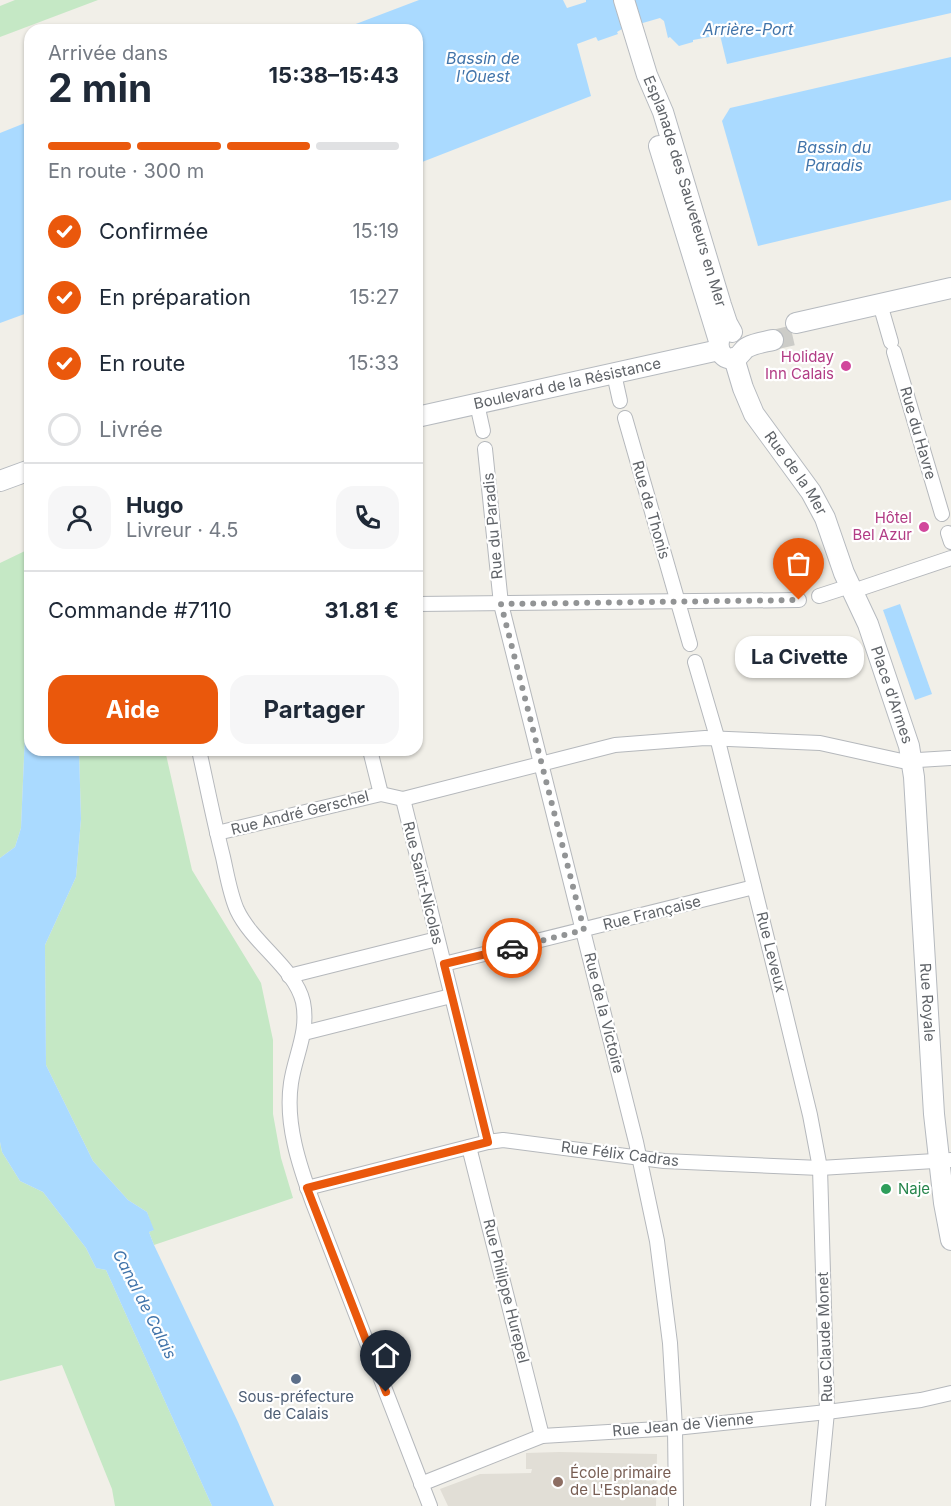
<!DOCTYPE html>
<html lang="fr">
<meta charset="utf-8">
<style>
body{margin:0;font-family:Inter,sans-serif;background:#f6f6f7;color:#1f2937;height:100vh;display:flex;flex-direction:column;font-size:22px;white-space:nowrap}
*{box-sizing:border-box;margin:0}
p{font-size:20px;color:#747a83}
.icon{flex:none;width:33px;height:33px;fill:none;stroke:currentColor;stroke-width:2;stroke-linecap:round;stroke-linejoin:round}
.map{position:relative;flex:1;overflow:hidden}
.drawer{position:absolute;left:24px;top:24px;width:399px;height:732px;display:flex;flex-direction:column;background:#fff;border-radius:18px;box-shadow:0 2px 4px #0004}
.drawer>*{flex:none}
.pin{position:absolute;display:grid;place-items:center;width:51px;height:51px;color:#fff;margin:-62px -26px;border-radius:50% 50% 50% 0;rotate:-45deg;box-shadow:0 0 6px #0007}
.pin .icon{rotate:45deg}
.courier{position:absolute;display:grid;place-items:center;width:60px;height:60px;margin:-30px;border:4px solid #ea580c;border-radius:50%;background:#fff;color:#222;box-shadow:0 2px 8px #0007}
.bubble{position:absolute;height:42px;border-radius:18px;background:#fff;box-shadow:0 2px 4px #0004;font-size:20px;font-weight:700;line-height:42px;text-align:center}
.headline em{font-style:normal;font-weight:700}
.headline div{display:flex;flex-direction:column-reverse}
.headline{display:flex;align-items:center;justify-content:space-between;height:102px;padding:0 24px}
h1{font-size:39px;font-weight:700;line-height:45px}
.bar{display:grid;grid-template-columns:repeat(4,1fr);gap:9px 6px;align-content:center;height:72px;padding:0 24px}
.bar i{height:8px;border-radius:4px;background:#e0e1e3}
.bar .active{background:#ea580c}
.bar p{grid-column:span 4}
.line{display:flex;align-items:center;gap:15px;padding:0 24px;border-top:2px solid #e0e1e3}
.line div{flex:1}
.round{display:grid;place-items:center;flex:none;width:63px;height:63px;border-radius:18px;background:#f6f6f7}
ol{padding:0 24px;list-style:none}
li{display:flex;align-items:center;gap:18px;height:66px}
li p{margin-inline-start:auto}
li .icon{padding:6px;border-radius:50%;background:#ea580c;color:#fff;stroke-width:4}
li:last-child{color:#747a83}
li i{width:33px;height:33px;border:3px solid #e0e1e3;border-radius:50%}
.action{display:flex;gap:12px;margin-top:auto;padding:12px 24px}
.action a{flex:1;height:69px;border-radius:18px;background:#ea580c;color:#fff;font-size:24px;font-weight:700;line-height:69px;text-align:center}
.action a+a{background:#f6f6f7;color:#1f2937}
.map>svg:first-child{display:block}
</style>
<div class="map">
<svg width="951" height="1506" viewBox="0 0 951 1506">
<rect width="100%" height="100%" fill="#f1efe8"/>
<polygon fill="#e1ded6" points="559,1452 657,1454 656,1506 448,1506 440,1489 480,1474 531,1473 532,1469 526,1469 526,1453"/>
<g fill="#c5e8c5">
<polygon points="15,0 98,0 0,37 0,6"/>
<polygon points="27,550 27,686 21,828 15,847 0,858 0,563"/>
<polygon points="79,750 165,750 192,870 261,983 273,1040 273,1114 281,1158 293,1198 154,1245 149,1232 153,1230 147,1212 128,1200 93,1161 46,1065 45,945 76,877 81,819"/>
<polygon points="0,1142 2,1152 20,1181 43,1192 86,1248 96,1268 106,1270 212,1506 115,1506 112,1489 62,1365 0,1381"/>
</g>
<g fill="#aadaff">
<polygon points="419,0 563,0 567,8 586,2 586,0 951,0 951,13 727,64 720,35 693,40 693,42 679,46 670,37 668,38 664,21 660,18 622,29 617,32 618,34 598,41 596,37 577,44 591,96 417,164 417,30 340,30"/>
<polygon points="951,57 951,200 758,246 722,121 730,108"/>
<polygon points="30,121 30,312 0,323 0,133"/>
<polygon points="27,550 30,550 30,750 79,750 81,819 76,877 45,945 46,1065 93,1161 128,1200 147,1212 154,1230 149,1232 154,1245 238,1422 274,1506 212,1506 106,1270 96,1268 86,1248 43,1192 20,1181 2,1152 0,1142 0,858 15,847 21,828 27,686"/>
<polygon points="900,604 932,694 915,700 883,610"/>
</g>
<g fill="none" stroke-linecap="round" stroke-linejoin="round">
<polyline stroke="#ccccc8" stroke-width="20" stroke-dasharray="20 10" stroke-linecap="butt" points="773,340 799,334"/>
<g stroke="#b5b8bc" stroke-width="16">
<g id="street">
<polyline points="880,304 891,342"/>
<polyline points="894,352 942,514"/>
<polyline points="614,374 620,401"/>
<polyline points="477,404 483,431"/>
<polyline points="625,418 690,644"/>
<polyline points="485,449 501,604 636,1142 657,1241 670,1343 675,1428 676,1506"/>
<polyline points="948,533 951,542"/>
<polyline points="853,591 951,558"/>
<polyline points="819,596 850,586"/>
<polyline points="417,604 799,600"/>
<polyline points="695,662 717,737 778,983 810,1115 820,1168 827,1412 818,1506"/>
<path d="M 199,750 C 207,786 214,822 223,857 C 227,875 230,894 237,910 C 253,944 295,968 303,1002 C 309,1032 295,1055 291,1083 C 285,1123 299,1165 313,1203 L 430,1506"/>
<polyline points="370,750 381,794"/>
<polyline points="403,799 488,1142"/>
<polyline points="217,833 381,794 403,799 615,745 705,738 820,743 902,761 951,758"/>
<polyline points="444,964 754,887"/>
<polyline points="289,976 437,939"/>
<polyline points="304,1033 451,996"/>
<polyline points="469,1147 542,1436"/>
<polyline points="307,1188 488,1142 503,1140 664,1161 820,1168 951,1160"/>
<polyline points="421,1484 542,1436 675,1428 827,1412 921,1400 951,1393"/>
</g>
</g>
<g stroke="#b6babf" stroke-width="22">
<g id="secondary">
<path id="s1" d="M 624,0 L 647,75 L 663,112 L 721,305 L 727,323 L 732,332"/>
<path d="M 659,146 L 719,341 C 717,351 725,363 737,357 C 742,354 743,349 748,347 C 755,343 765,342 773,340"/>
<polyline points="796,323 951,288"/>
<path id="s2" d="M 734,358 L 743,388 L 754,414 L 811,492 L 825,518 L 844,573 L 868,624 L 909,746 L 914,777 L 934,1114 L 944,1203 L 951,1240"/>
<path id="s3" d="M 417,417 L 719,350"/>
<polyline points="0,481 30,470"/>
</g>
</g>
<use href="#street" stroke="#fff" stroke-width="14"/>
<use href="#secondary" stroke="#fff" stroke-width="20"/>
</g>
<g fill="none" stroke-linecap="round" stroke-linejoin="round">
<polyline stroke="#929495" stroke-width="6" stroke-dasharray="0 10.8" points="512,948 584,930 501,604 799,600"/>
<polyline stroke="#ea580c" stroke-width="8" points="386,1392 307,1188 488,1142 444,964 512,948"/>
</g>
<g fill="#d1479c" stroke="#fff" stroke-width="2">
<circle cx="846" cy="366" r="6"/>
<circle cx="924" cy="527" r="6"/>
</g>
<circle fill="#2e9e5b" stroke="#fff" stroke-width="2" cx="886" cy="1189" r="6"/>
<circle fill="#5c6f8a" stroke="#fff" stroke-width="2" cx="296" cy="1379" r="6"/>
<circle fill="#8d6e63" stroke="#fff" stroke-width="2" cx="558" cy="1482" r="6"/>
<g text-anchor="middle" stroke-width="4.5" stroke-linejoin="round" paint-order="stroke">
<g font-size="15" fill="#5f6368" stroke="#fff">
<text dy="5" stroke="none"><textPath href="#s1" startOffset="201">Esplanade des Sauveteurs en Mer</textPath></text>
<text dy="5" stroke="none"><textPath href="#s3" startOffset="154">Boulevard de la Résistance</textPath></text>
<text transform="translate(918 433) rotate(74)" y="5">Rue du Havre</text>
<text dy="5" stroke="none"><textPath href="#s2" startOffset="132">Rue de la Mer</textPath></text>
<text transform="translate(651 510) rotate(74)" y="5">Rue de Thonis</text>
<text transform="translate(493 526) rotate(-95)" y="5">Rue du Paradis</text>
<text dy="5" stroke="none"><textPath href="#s2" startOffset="375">Place d'Armes</textPath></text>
<text transform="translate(300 813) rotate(-14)" y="5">Rue André Gerschel</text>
<text transform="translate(423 883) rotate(76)" y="5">Rue Saint-Nicolas</text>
<text transform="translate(652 913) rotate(-14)" y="5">Rue Française</text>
<text transform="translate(771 952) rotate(76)" y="5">Rue Leveux</text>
<text dy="5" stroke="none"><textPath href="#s2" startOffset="686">Rue Royale</textPath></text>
<text transform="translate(604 1013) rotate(76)" y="5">Rue de la Victoire</text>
<text transform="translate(620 1154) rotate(7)" y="5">Rue Félix Cadras</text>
<text transform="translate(506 1291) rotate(76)" y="5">Rue Philippe Hurepel</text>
<text transform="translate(825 1337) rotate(-92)" y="5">Rue Claude Monet</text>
<text transform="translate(683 1425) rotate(-5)" y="5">Rue Jean de Vienne</text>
</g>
<g font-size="15" fill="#b23c85" stroke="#fff" text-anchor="end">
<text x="834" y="362">Holiday<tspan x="834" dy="17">Inn Calais</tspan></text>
<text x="912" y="523">Hôtel<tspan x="912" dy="17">Bel Azur</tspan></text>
</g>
<g font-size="15" fill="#27864d" stroke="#fff" text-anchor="start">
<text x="898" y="1194">Naje</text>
</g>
<g font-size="15" fill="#4e5e75" stroke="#fff">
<text x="296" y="1402">Sous-préfecture<tspan x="296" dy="17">de Calais</tspan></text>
</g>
<g font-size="15" fill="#785e54" stroke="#fff" text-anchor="start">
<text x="570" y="1478">École primaire<tspan x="570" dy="17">de L'Esplanade</tspan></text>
</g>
<g font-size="16" font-style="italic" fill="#4174aa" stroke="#fff">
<text x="748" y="35">Arrière-Port</text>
<text x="483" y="64">Bassin de<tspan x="483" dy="18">l'Ouest</tspan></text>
<text x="834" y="153">Bassin du<tspan x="834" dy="18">Paradis</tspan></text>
<text transform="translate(145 1304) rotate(63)" y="6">Canal de Calais</text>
</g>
</g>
</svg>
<div class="pin" style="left:799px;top:600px;background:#ea580c"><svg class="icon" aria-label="bag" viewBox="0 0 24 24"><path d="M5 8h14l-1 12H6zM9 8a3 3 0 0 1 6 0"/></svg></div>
<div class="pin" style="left:386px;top:1392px;background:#1f2937"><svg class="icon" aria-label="home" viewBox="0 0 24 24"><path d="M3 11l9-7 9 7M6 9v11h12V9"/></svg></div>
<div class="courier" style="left:512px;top:948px"><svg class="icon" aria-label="car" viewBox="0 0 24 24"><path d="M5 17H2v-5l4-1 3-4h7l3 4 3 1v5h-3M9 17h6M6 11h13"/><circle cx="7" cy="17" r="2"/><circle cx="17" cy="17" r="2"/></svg></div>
<div class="bubble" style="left:735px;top:636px;width:129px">La Civette</div>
<section class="drawer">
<div class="headline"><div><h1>2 min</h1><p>Arrivée dans</p></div><em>15:38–15:43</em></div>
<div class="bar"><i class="active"></i><i class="active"></i><i class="active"></i><i></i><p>En route · 300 m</p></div>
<ol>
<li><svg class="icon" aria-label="check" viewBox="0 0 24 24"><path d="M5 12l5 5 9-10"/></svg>Confirmée<p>15:19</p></li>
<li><svg class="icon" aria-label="check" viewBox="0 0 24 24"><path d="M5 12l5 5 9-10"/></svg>En préparation<p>15:27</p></li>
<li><svg class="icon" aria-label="check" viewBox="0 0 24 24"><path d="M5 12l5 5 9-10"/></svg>En route<p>15:33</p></li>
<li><i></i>Livrée</li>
</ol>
<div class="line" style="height:108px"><a class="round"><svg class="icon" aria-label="person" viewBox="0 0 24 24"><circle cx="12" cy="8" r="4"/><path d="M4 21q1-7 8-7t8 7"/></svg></a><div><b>Hugo</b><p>Livreur · 4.5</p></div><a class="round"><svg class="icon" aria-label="phone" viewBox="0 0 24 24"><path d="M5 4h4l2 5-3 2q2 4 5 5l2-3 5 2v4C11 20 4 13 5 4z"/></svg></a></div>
<div class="line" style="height:78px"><div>Commande #7110</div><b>31.81 €</b></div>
<div class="action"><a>Aide</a><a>Partager</a></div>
</section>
</div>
